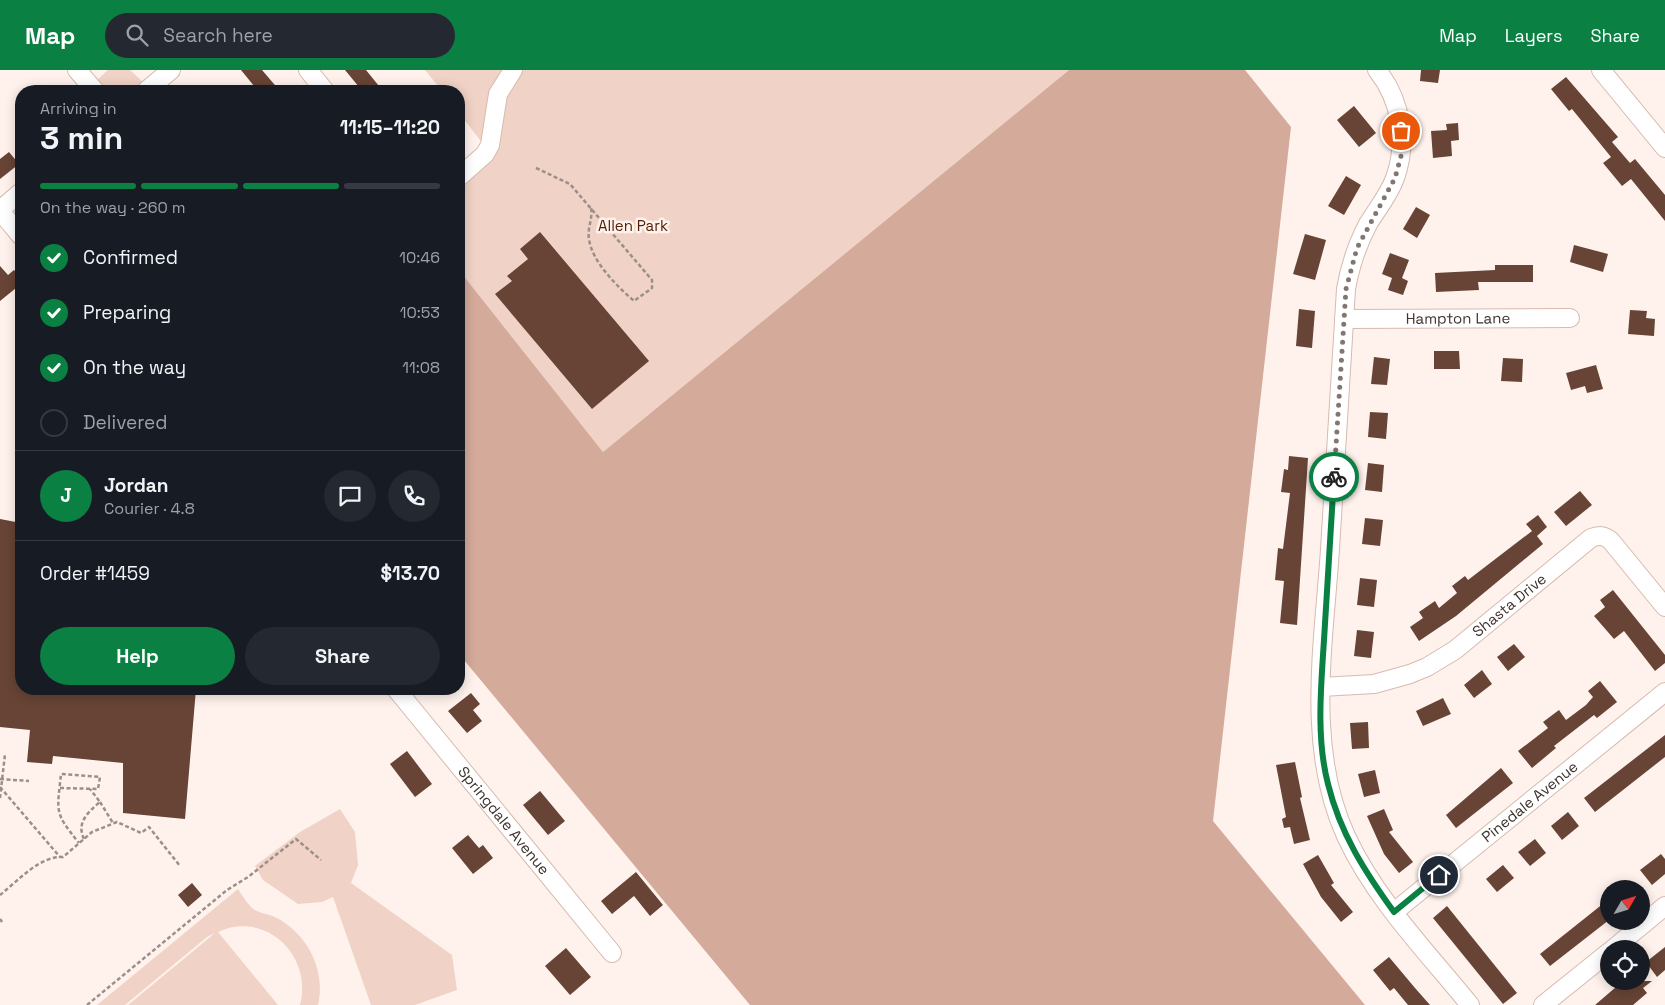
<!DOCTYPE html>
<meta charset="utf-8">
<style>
body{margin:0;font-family:"Space Grotesk",sans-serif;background:#242831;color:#f1f3f6;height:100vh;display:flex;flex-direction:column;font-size:19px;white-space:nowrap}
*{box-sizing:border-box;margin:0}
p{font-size:16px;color:#9ea1a6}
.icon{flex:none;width:28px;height:28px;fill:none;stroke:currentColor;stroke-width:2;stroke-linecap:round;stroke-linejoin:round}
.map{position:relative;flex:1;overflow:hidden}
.side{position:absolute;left:15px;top:15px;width:450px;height:610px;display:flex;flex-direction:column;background:#171b24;border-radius:20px;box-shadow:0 2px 12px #0003}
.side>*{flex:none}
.needle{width:32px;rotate:51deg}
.buttons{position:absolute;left:1600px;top:810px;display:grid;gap:10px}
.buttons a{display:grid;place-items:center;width:50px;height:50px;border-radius:50%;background:#171b24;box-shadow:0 2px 12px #0003;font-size:25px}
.pin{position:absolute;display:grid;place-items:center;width:42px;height:42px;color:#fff;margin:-21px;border:2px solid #fff;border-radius:50%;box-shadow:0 1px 5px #0007}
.courier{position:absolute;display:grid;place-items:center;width:50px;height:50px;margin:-25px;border:4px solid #0b8043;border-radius:50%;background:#fff;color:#222;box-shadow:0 1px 6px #0007}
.headline em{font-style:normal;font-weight:800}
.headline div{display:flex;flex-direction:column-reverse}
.headline{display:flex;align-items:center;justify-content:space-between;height:85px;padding:0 25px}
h1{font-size:32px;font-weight:800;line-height:38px}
.bar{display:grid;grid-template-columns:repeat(4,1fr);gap:8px 5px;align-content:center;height:60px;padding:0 25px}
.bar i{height:6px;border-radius:4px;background:#363941}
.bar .selected{background:#0b8043}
.bar p{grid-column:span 4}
.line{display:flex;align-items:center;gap:12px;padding:0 25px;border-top:1px solid #363941}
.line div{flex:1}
.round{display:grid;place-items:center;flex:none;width:52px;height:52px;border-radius:26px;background:#242831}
ol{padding:0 25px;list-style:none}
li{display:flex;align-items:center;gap:15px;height:55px}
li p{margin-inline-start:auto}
li .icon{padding:5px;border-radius:50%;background:#0b8043;color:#fff;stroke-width:4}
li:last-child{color:#9ea1a6}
li i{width:28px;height:28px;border:2px solid #363941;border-radius:50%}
.cta{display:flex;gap:10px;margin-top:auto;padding:10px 25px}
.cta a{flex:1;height:58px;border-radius:30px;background:#0b8043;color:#fff;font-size:20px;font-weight:800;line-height:58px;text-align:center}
.cta a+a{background:#242831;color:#f1f3f6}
header{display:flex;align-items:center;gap:30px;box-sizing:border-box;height:70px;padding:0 25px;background:#0b8043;color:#fff}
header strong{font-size:24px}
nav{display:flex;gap:28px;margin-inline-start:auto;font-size:18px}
.search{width:350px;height:45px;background:#242831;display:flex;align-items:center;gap:12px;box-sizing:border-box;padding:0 18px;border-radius:28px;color:#9ea1a6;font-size:19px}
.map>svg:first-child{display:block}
</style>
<header>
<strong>Map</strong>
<div class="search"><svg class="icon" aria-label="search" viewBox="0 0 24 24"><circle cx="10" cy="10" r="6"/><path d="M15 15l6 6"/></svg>Search here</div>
<nav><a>Map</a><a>Layers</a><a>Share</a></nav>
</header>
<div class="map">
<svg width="1665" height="935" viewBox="0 0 1665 935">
<rect width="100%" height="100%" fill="#fff2ed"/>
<g fill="#f0d2c6">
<polygon points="108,0 130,0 145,14 137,21 103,21 95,12"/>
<polygon points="425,0 1069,0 603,382 459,200 459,118 494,88 459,43 459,21 442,21"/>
<polygon points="340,739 355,762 358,795 351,813 452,885 457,920 415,935 371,935 333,827 322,832 298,834 263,810 255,796 300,762"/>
<path d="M 238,819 C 242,825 249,837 255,840 C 262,844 270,844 277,848 C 308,865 326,900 318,935 L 300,935 C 313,886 266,840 218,862 L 278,935 L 128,935 L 215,863 L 207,867 L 125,935 L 97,935 Z"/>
</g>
<polygon fill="#d4aa9a" points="1069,0 1245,0 1291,57 1213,751 1365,935 750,935 459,584 459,200 603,382"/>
<g fill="#674435">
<polygon points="241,0 262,0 280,21 258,21"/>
<polygon points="345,0 366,0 383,21 366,21 361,15 359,17"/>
<polygon points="1421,0 1440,0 1438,13 1420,11"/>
<polygon points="1566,7 1618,67 1612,72 1630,93 1635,89 1665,125 1665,151 1631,109 1622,116 1603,93 1611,87 1572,39 1569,41 1551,19"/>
<polygon points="1354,36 1376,63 1359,77 1337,50"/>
<polygon points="1458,53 1459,70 1451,71 1452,86 1433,88 1431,61 1447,60 1446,54"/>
<polygon points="9,82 19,94 0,109 0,89"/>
<polygon points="1346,106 1361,115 1344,145 1328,136"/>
<polygon points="1416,137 1430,145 1417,168 1403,159"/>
<polygon points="540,162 649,291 592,339 495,224 512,211 507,206 528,189 520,179"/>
<polygon points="1305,164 1326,170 1315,210 1293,204"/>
<polygon points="1574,175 1608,184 1603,202 1570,192"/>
<polygon points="1390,183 1409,190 1402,208 1408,211 1403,225 1388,220 1392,208 1382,204"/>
<polygon points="1495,195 1533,195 1533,212 1478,212 1479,220 1436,222 1435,203 1495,200"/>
<polygon points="0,196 8,205 14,200 21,208 21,214 0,231"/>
<polygon points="1299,239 1315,241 1312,278 1296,276"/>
<polygon points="1630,240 1647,241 1646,248 1655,249 1654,266 1628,264"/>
<polygon points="1434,281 1459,281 1460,299 1434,299"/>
<polygon points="1374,287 1390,289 1387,315 1371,314"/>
<polygon points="1503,288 1523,289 1522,312 1501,311"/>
<polygon points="1596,295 1603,319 1587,323 1585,316 1571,320 1566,303"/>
<polygon points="1370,342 1388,343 1386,369 1368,367"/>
<polygon points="1289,386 1308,388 1297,555 1280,553 1284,511 1275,510 1278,478 1283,479 1290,423 1281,422 1284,399 1288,400"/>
<polygon points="1368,393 1384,395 1382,422 1365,420"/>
<polygon points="1580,421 1592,435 1566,456 1554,442"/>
<polygon points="1538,445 1547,457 1537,466 1543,474 1456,546 1419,571 1410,557 1423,548 1419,542 1435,531 1439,538 1457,523 1452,516 1465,506 1468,510 1532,461 1526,454"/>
<polygon points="1365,448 1383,450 1380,476 1362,474"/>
<polygon points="0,449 21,453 21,619 196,619 185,749 123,743 123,693 53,686 52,694 27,692 30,660 0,657"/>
<polygon points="1360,508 1377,510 1374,537 1357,535"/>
<polygon points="1613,520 1665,585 1665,593 1655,601 1624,561 1614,569 1594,546 1605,537 1600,530"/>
<polygon points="1357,560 1374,562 1371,588 1354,586"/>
<polygon points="1514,574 1525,587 1508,601 1497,587"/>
<polygon points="1482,600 1492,614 1474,628 1464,615"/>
<polygon points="1600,611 1617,632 1597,648 1594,645 1554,676 1556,678 1532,698 1518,681 1548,658 1543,652 1559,640 1566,650 1586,635 1593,627 1588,621"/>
<polygon points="471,623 480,634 473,640 482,651 467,663 448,641"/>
<polygon points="1443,628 1451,644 1423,656 1416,641"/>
<polygon points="1368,652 1369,678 1352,679 1350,653"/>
<polygon points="1665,665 1665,687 1595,742 1584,728"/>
<polygon points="407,681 432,714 415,727 390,694"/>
<polygon points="1295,692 1302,727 1300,728 1310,770 1294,774 1290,757 1284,758 1282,749 1286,747 1276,695"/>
<polygon points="1501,698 1513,713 1456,758 1446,745"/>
<polygon points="1375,700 1380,723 1364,727 1358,704"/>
<polygon points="540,721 565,751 548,765 523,735"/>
<polygon points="1384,739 1393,760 1389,762 1413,792 1399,803 1384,784 1367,746"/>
<polygon points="1568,742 1579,756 1562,770 1551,756"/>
<polygon points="468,765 479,778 483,775 493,788 473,804 452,778"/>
<polygon points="1535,769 1546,783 1530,796 1518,782"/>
<polygon points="1661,784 1665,789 1665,804 1652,815 1640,800"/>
<polygon points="1318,785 1334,813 1331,815 1353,842 1341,852 1321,827 1303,794"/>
<polygon points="1503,795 1514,808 1497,822 1486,809"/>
<polygon points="636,802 663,835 650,846 634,826 612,844 601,831"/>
<polygon points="192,813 202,825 188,837 178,825"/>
<polygon points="1609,829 1609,850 1550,896 1540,884"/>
<polygon points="1447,836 1517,923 1503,934 1433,848"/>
<polygon points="1665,877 1665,900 1657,907 1646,892"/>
<polygon points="566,878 591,907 570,925 545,896"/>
<polygon points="1389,887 1415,918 1430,935 1408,935 1394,918 1390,921 1373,900"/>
<polygon points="1623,911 1652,911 1643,918 1647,923 1633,935 1595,935"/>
</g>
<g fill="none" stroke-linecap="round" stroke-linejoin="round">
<g stroke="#d7baae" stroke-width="20">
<g id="minor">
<polyline points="77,0 95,21"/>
<polyline points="308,0 325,21"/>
<path d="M 1377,0 C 1401,30 1408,72 1395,108 C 1389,125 1377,139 1368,154 C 1357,175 1350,196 1346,219 C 1341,306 1335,392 1330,479 C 1324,573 1305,677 1346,766 C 1375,829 1427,882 1470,935"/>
<polyline points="1601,0 1665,78"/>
<polyline points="146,21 171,0"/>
<polyline points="459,107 485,84 490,75 498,24 513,0"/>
<polyline points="0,140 21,122"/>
<polyline points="0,141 21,166"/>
<path id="s1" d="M 1344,249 L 1570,248"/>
<path id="s2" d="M 1321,617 L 1374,614 L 1410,604 L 1427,597 L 1455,580 L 1591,468 C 1599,465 1604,465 1611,471 L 1665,537"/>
<path id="s3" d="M 396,619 L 612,883"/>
<path id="s4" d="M 1394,842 L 1665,622"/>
<polyline points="1613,879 1665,836"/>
<polyline points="1543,935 1609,882"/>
</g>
</g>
<g stroke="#9b8f8a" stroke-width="2.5" stroke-dasharray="4 2.5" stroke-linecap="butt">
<path d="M 536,98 L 570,114 L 652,210 L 652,218 L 634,231 C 617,216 592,192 589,169 C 587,158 593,149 591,138"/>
<polyline points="0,709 29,711"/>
<polyline points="0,717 60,787"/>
<path d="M 60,718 L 98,719 L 100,707 L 61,704 C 57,743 54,742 79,773"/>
<polyline points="0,728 5,684"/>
<polyline points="100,732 113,753"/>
<path d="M 84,769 C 76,753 88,742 100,732 L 90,719"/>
<path d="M 0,825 C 18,811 39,786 63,787 L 92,762 L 117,752 L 141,763 L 149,757 L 180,796"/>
<polyline points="0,849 2,852"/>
<polyline points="87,935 227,820 248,807 296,769 321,790"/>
</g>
<use href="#minor" stroke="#fff" stroke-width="18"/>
</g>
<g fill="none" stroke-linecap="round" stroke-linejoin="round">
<polyline stroke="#827671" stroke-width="5" stroke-dasharray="0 9" points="1334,407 1346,219 1357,178 1395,108 1401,86 1401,61"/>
<path stroke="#0b8043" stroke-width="6" d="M 1334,407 C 1331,461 1327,516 1324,570 C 1321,617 1316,668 1328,714 C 1340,763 1365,802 1394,842 L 1439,805"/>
</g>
<g text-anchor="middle" stroke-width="5" stroke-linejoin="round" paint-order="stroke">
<g font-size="15" fill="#552108" stroke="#fff2ed">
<text x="633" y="161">Allen Park</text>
</g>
<g font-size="15" fill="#3e332e" stroke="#fff2ed">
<text dy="5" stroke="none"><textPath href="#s1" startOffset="114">Hampton Lane</textPath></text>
<text dy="5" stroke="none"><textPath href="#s2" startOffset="212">Shasta Drive</textPath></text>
<text dy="5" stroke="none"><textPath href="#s4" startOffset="175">Pinedale Avenue</textPath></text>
<text dy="5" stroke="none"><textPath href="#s3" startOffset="170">Springdale Avenue</textPath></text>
</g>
</g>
</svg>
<div class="buttons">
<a><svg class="needle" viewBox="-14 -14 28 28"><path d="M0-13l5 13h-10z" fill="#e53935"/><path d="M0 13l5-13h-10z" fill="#9ea1a6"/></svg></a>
<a><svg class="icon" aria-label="locate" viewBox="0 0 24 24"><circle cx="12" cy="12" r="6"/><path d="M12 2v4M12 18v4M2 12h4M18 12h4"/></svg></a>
</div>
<div class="pin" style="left:1401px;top:61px;background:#ea580c"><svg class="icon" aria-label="bag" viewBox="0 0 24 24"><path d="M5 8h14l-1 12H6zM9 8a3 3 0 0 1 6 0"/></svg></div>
<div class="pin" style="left:1439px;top:805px;background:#1f2937"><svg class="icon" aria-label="home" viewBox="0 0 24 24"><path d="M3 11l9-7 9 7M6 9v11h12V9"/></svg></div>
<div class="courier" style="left:1334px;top:407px"><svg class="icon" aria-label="bike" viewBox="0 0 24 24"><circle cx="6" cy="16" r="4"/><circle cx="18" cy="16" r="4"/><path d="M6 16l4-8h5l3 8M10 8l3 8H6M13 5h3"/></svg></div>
<section class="side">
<div class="headline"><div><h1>3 min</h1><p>Arriving in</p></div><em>11:15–11:20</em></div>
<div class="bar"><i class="selected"></i><i class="selected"></i><i class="selected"></i><i></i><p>On the way · 260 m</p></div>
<ol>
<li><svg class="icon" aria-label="check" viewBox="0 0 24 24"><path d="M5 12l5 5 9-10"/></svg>Confirmed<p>10:46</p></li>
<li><svg class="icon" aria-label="check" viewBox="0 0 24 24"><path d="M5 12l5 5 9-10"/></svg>Preparing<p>10:53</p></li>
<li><svg class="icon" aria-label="check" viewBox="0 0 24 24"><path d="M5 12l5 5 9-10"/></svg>On the way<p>11:08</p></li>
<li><i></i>Delivered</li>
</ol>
<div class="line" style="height:90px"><b class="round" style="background:#0b8043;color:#fff">J</b><div><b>Jordan</b><p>Courier · 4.8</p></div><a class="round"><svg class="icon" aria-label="chat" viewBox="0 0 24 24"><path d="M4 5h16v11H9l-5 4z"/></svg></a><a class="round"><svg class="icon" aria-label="phone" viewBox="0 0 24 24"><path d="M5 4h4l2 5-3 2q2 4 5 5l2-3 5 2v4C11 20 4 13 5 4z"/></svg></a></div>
<div class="line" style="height:65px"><div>Order #1459</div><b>$13.70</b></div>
<div class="cta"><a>Help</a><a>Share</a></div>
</section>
</div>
